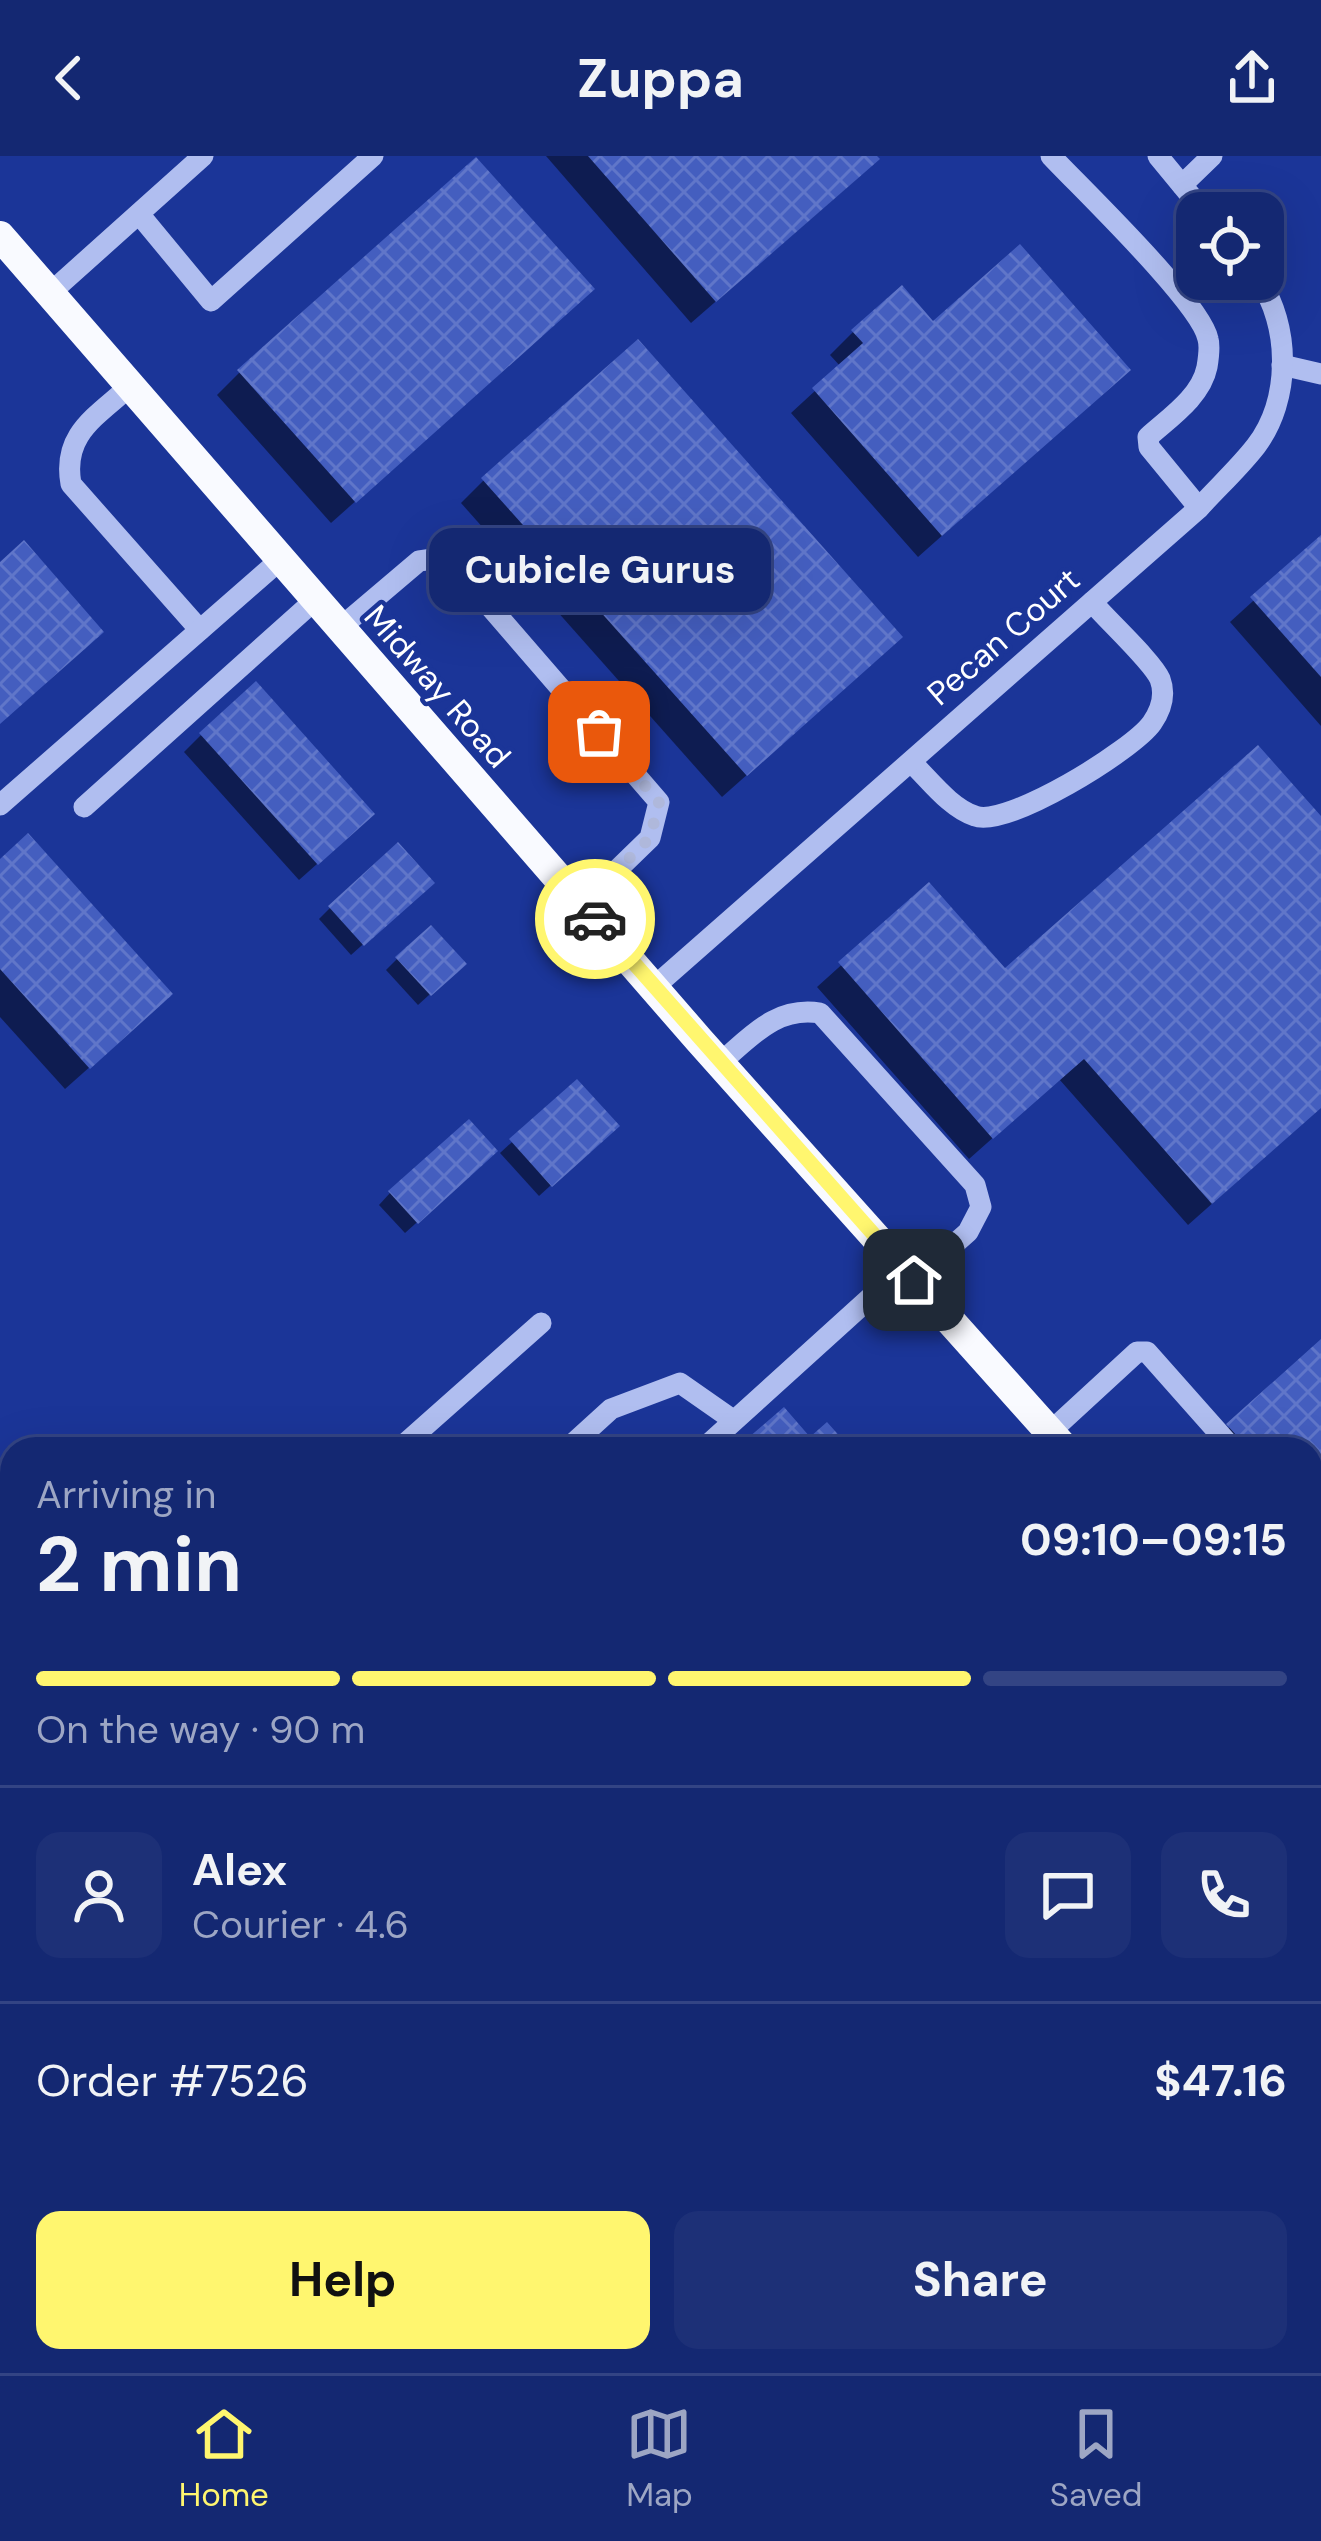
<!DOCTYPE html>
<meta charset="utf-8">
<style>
body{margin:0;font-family:"DM Sans",sans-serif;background:#1d3077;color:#f1f3f6;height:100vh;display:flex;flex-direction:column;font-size:45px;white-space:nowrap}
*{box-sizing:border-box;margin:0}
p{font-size:39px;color:#9da6c4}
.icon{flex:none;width:66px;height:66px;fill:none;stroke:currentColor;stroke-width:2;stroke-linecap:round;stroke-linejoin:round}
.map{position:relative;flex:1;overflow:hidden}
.sheet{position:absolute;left:0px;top:1281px;width:1323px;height:936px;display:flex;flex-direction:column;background:#142872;border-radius:36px 36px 0 0;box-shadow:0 12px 48px #0002,0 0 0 3px #334484}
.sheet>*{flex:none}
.tools{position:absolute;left:1176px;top:36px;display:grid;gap:24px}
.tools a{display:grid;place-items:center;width:108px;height:108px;border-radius:24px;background:#142872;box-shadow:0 12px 48px #0002,0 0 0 3px #334484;font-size:60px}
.pin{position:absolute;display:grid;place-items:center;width:102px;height:102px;color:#fff;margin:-51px;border-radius:24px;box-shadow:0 6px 18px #0006}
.courier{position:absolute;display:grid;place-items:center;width:120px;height:120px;margin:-60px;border:9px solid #fff66f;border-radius:50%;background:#fff;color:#222;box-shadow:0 3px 15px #0007}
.bubble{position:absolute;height:84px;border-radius:24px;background:#142872;box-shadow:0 12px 48px #0002,0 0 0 3px #334484;font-size:39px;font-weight:700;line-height:84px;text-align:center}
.summary em{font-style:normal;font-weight:700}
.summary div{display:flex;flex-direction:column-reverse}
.summary{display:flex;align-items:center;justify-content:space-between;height:204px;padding:0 36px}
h1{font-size:78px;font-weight:700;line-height:90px}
.bar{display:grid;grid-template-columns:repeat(4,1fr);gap:18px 12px;align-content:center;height:144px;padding:0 36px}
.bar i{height:15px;border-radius:9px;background:#334484}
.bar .active{background:#fff66f}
.bar p{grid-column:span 4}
.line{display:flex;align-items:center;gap:30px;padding:0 36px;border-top:3px solid #334484}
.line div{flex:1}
.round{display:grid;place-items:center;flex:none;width:126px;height:126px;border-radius:24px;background:#1d3077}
.action{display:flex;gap:24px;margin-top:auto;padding:24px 36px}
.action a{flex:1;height:138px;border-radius:24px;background:#fff66f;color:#111;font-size:48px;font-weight:700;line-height:138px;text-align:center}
.action a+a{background:#1d3077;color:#f1f3f6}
header{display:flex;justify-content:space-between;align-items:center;height:156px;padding:0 36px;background:#142872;font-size:54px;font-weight:700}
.tab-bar{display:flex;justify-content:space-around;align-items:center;height:168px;border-top:3px solid #334484;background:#142872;font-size:33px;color:#9da6c4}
.tab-bar a{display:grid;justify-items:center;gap:6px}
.tab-bar .active{color:#fff66f}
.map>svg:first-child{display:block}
</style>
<header><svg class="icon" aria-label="back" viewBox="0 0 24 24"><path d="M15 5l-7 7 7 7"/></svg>Zuppa<svg class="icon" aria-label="share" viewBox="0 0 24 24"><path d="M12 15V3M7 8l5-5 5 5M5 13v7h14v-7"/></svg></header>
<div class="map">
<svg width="1321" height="2217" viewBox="0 0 1321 2217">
<defs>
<pattern id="building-cross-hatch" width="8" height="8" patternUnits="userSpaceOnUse" patternTransform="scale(3)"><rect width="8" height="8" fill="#445ebf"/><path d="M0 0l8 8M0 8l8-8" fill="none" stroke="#6076c9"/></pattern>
</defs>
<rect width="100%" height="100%" fill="#1b3598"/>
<g fill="#0007">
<polygon points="546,0 873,0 853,26 691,167"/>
<polygon points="568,156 331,367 217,239 240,216"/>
<polygon points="933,169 1104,236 918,401 791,257 841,211 830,199 853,176"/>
<polygon points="484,324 876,504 722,641 461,347"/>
<polygon points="1321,383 1321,570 1230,466"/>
<polygon points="201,579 354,675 299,724 184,596"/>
<polygon points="1321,665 1321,951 1188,1069 1059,923 969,1003 817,831 929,730 1005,816"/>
<polygon points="0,707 146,861 65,933 0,861"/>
<polygon points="419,738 351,799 319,763 330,752"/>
<polygon points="397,803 451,819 418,849 386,814"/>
<polygon points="576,927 604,981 539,1040 500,997"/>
<polygon points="483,1007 405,1077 379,1049 390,1037"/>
<polygon points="1321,1187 1321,1317 1311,1326 1311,1293 1206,1293"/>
<polygon points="1321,2082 1321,2217 1170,2217 1181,2205 1311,2205 1311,2090"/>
</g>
<g fill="url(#building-cross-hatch)">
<polygon points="588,0 877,0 880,3 716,146"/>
<polygon points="476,1 595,133 356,347 237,214"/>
<polygon points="1020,88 1131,214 942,380 812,232 863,187 851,174 902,129 933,165"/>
<polygon points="638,183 903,481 747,620 481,322"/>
<polygon points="1321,379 1321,521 1250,441"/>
<polygon points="24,384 104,476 0,568 0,406"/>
<polygon points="256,525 375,658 318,709 199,577"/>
<polygon points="1258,589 1321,660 1321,952 1212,1048 1084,903 993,983 838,806 929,726 1005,812"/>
<polygon points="28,677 173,838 90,913 0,813 0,703"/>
<polygon points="398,686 435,727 364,790 328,750"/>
<polygon points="431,769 467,808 431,840 395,801"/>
<polygon points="577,923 620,970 552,1031 509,983"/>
<polygon points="469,963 498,995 418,1068 388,1035"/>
<polygon points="1321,1183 1321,1319 1311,1328 1311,1293 1249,1293 1226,1268"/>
<polygon points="784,1251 810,1281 827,1266 851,1293 750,1293 754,1289 748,1282"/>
<polygon points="1311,1706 1321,1717 1321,1793 1311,1802"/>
<polygon points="1321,2078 1321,2217 1212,2217 1202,2205 1311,2205 1311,2086"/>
<polygon points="12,2174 12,2205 47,2205 58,2217 0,2217 0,2185"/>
</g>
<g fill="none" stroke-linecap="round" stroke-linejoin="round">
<g stroke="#b0bef0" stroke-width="21">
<path d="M 1051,0 C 1082,33 1201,147 1208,183 C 1210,190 1208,205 1207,211 C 1201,241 1169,262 1148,281 L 1149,291 L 1199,352"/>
<polyline points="1158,0 1205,57"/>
<polyline points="1182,29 1212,0"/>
<polyline points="139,58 211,145 373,0"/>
<polyline points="49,138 203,0"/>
<polyline points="1282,209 1321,218"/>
<path d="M 130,230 C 96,261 62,278 71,328 L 200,474"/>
<polyline points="340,472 419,405 447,401 659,646 650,682 582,748"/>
<path d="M 911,606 C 929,623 950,652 975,660 C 1007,672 1133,594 1152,567 C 1161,554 1166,539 1160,523 C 1152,505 1107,464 1092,446"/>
<polyline points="0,649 280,404"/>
<polyline points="84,651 315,444"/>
<path d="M 654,831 L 1199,352 C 1217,332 1239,312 1256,290 C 1291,244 1291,169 1258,123"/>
<path d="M 720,907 C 752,880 776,850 820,857 L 975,1029 L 981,1051 L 968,1076 L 914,1124"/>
<polyline points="1050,1276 1137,1196 1147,1196 1233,1293"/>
<polyline points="399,1293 541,1167"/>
<polyline points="567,1293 611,1253 680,1227 733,1264"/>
<polyline points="703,1293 903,1112"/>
<polyline points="1321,1376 1314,1382 1321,1391"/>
<polyline points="1311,1444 1321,1435"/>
<polyline points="1311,1901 1321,1892"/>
<polyline points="1187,2205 1196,2217"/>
</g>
<g stroke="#f9faff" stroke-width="30">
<polyline points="0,80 699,884 1065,1293"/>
<polyline points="1311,1568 1321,1579"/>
</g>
</g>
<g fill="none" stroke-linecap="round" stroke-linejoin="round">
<polyline stroke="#afb8db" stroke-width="12" stroke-dasharray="0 21.6" points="595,763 582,748 650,682 659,646 599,576"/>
<polyline stroke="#fff66f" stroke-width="15" points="595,763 914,1124"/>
</g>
<g text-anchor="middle" stroke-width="9" stroke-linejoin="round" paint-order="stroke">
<g font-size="33" fill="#fff" stroke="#1b3598">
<text transform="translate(1003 480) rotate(-41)" y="12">Pecan Court</text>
<text transform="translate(438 530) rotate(49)" y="12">Midway Road</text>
</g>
</g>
</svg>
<div class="tools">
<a><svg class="icon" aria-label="locate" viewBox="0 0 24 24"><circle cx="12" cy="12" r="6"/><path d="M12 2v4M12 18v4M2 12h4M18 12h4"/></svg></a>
</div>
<div class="pin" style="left:599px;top:576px;background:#ea580c"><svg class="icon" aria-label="bag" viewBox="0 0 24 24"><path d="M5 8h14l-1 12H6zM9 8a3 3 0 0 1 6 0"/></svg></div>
<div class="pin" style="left:914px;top:1124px;background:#1f2937"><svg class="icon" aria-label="home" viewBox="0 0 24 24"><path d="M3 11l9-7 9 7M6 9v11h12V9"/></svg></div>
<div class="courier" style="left:595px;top:763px"><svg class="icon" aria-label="car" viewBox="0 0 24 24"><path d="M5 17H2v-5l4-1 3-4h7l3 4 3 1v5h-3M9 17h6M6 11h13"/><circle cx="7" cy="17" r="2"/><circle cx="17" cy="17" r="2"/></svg></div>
<div class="bubble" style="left:429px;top:372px;width:342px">Cubicle Gurus</div>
<section class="sheet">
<div class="summary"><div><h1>2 min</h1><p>Arriving in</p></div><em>09:10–09:15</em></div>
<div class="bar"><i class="active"></i><i class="active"></i><i class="active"></i><i></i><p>On the way · 90 m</p></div>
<div class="line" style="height:216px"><a class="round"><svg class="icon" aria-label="person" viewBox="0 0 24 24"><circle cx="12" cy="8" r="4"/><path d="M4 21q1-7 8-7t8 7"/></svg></a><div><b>Alex</b><p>Courier · 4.6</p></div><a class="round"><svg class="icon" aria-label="chat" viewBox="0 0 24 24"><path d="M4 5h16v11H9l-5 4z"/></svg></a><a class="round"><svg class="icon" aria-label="phone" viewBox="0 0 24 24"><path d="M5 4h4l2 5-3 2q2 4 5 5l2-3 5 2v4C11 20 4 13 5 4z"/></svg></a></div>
<div class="line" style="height:156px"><div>Order #7526</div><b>$47.16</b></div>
<div class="action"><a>Help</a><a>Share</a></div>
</section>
</div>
<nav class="tab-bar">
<a class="active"><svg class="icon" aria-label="home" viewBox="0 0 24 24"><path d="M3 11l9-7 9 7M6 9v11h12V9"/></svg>Home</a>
<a><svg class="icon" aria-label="map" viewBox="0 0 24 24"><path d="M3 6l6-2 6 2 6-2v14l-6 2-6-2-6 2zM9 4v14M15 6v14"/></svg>Map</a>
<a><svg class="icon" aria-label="saved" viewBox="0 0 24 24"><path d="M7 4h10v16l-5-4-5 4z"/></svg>Saved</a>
</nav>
